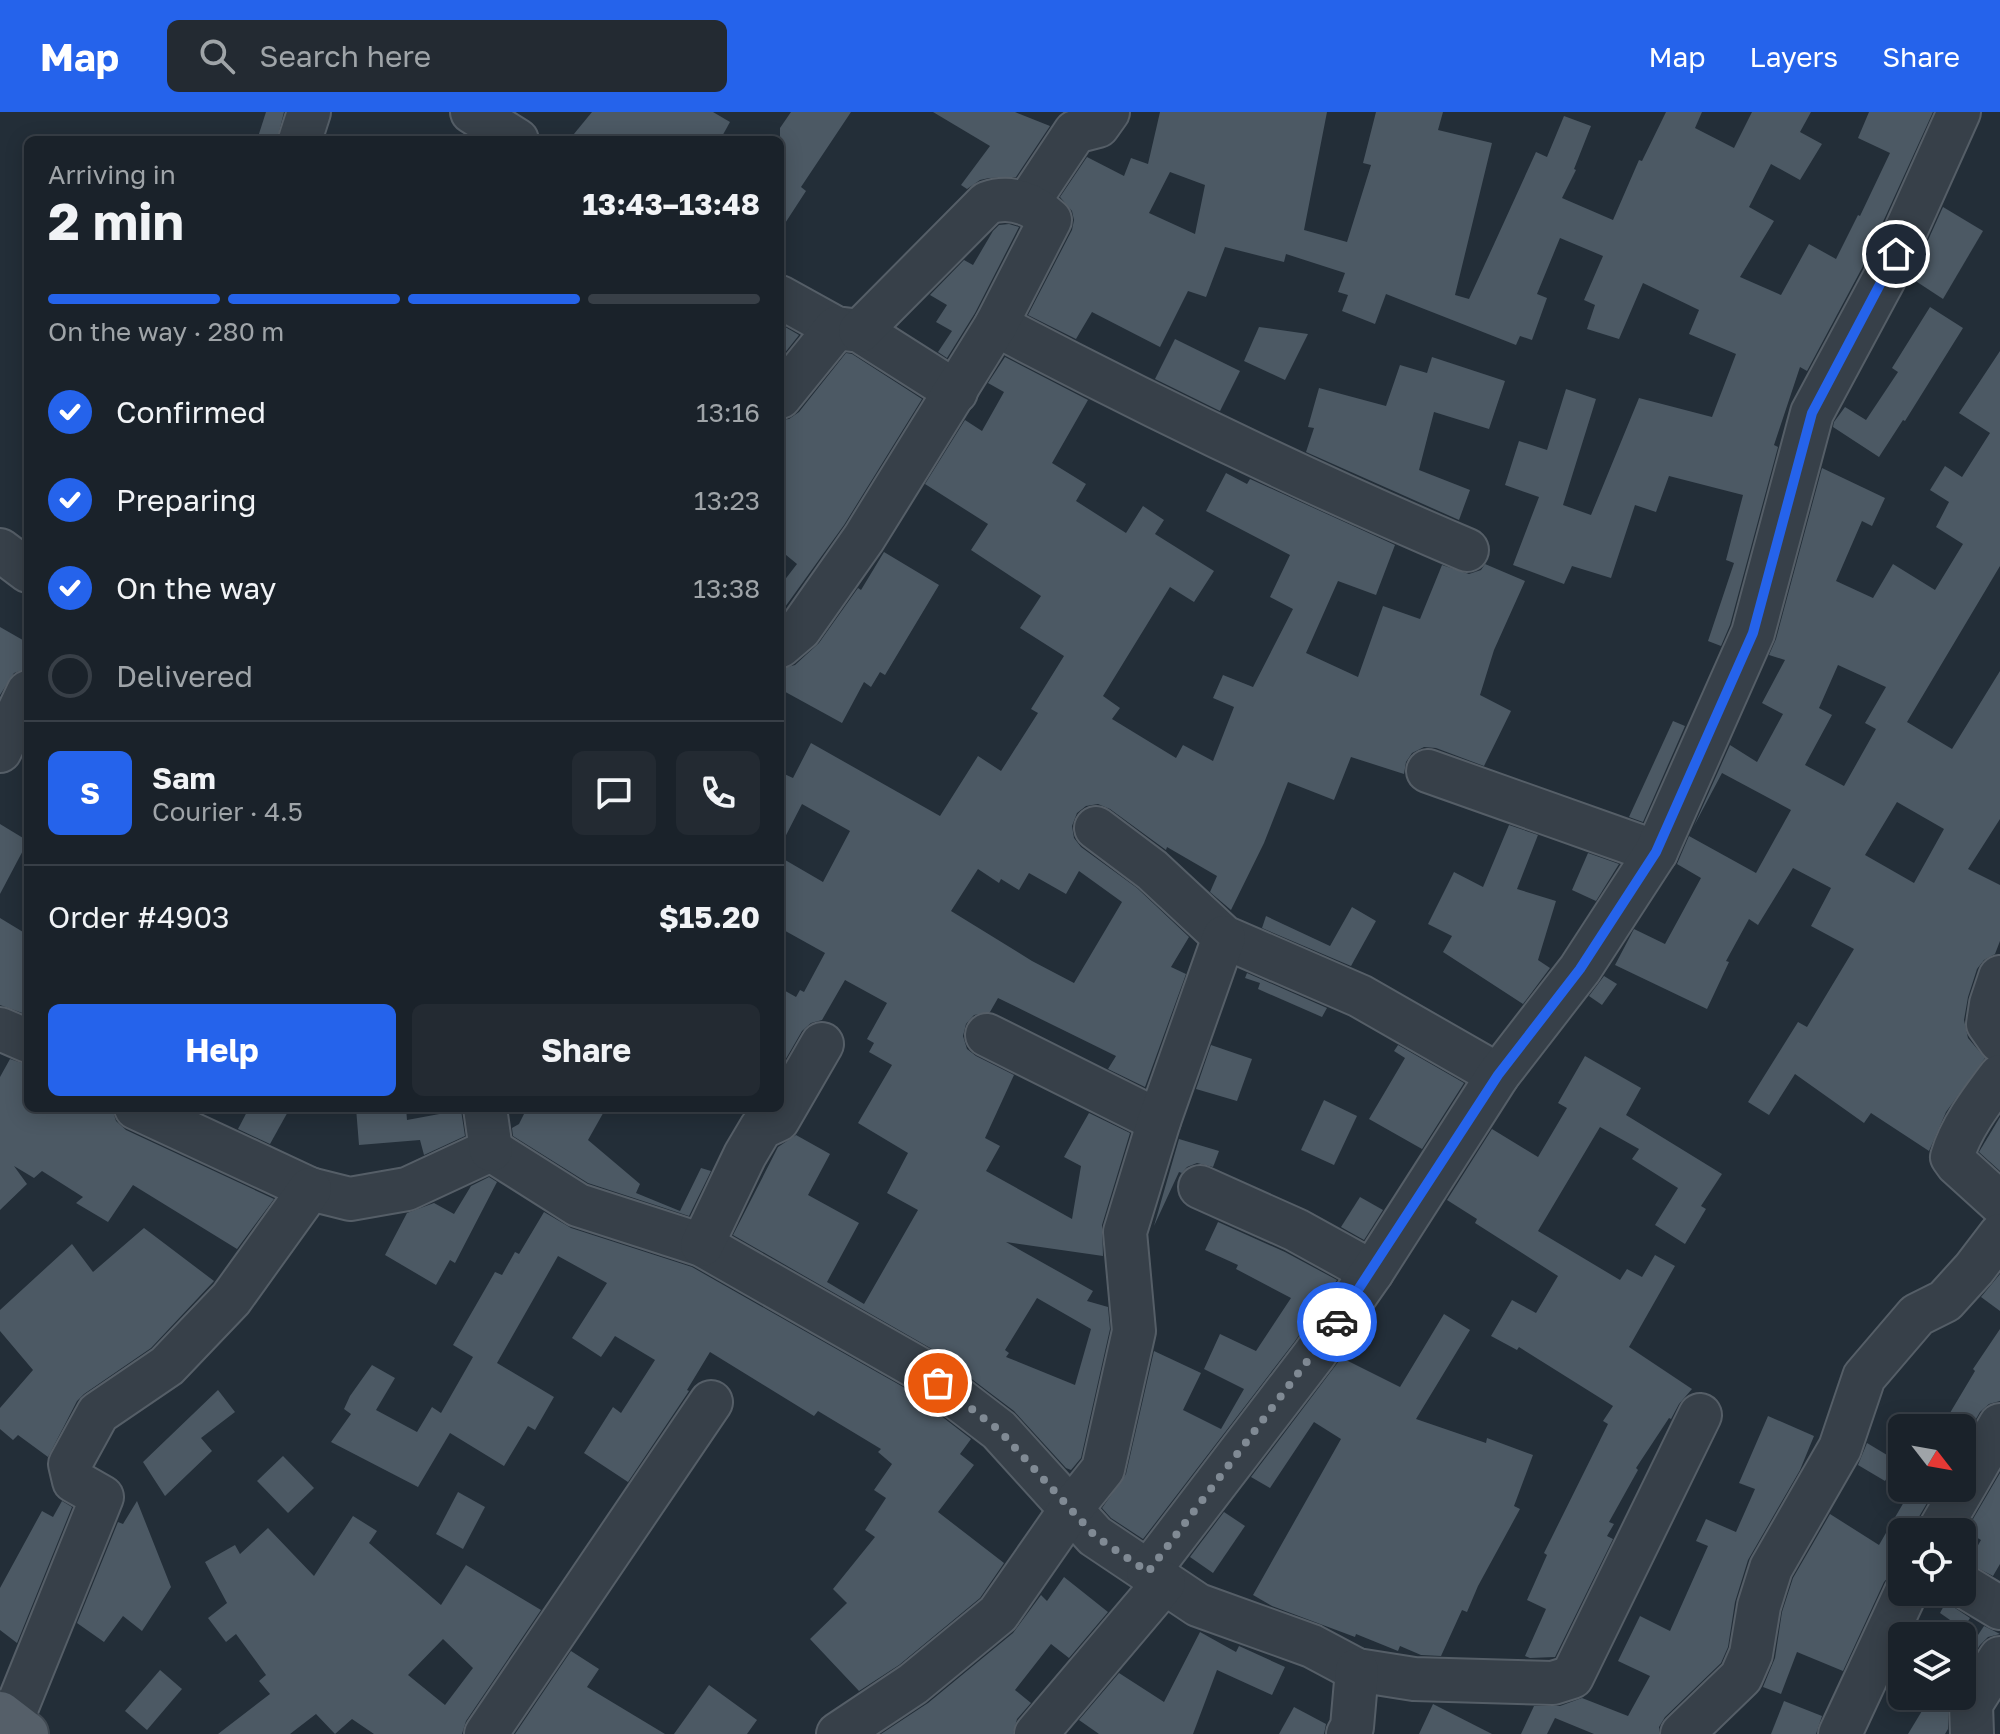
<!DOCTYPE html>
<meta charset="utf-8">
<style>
body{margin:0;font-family:"Golos Text",sans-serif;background:#232a32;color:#f1f3f6;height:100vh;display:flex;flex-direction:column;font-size:30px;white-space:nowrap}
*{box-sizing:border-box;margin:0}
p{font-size:26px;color:#9fa4a8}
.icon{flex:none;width:44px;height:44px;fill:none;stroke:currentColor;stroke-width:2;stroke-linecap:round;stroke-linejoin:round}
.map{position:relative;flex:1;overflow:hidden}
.details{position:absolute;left:24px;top:24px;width:760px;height:976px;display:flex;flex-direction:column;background:#1a222a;border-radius:12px;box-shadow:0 4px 20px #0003,0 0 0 2px #383f47}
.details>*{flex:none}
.needle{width:52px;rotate:121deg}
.tools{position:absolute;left:1888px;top:1302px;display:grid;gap:16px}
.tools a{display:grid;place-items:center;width:88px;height:88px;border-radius:12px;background:#1a222a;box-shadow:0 4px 20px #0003,0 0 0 2px #383f47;font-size:40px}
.pin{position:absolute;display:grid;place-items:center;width:68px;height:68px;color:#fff;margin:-34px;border:4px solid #fff;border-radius:50%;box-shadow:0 2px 8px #0007}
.courier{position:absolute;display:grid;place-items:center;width:80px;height:80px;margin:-40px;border:6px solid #2563eb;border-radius:50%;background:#fff;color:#222;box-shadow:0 2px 10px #0007}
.overview em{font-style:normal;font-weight:700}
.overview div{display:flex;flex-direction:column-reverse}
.overview{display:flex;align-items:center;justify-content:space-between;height:136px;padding:0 24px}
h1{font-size:52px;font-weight:700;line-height:60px}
.bar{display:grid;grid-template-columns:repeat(4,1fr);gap:12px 8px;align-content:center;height:96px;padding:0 24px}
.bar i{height:10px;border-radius:6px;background:#383f47}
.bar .active{background:#2563eb}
.bar p{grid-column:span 4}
.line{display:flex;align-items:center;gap:20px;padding:0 24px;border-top:2px solid #383f47}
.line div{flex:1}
.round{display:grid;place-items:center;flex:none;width:84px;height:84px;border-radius:12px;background:#232a32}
ol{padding:0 24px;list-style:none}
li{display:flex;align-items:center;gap:24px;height:88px}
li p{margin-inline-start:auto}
li .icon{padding:8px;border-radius:50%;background:#2563eb;color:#fff;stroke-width:4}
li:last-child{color:#9fa4a8}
li i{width:44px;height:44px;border:4px solid #383f47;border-radius:50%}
.action{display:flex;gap:16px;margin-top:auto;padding:16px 24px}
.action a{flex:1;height:92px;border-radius:12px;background:#2563eb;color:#fff;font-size:32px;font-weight:700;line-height:92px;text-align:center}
.action a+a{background:#232a32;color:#f1f3f6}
header{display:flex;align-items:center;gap:48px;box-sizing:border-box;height:112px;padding:0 40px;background:#2563eb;color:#fff}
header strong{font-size:38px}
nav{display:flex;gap:44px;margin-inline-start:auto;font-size:28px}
.search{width:560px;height:72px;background:#232a32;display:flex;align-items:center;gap:20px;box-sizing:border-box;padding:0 28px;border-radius:12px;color:#9fa4a8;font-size:30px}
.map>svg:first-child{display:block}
</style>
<header>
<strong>Map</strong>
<div class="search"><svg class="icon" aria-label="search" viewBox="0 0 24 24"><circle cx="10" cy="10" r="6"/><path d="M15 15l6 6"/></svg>Search here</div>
<nav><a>Map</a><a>Layers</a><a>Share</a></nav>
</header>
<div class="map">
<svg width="2000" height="1622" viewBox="0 0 2000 1622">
<rect width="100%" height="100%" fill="#232e38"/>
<g fill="#4c5964" fill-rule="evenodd">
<polygon points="266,0 284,0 277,28 257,28"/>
<polygon points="592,0 713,0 730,10 720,28 569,28"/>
<polygon points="791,0 851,0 801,75 806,79 780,119 780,16"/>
<polygon points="933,0 1015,0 1050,14 1016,65 989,66 980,68 967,77 961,73 990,34"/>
<path d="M 1160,0 L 1327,0 L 1304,118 L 1347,130 L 1371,53 L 1363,51 L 1376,0 L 1443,0 L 1438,18 L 1492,31 L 1455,183 L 1469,187 L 1536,40 L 1547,45 L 1564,4 L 1591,14 L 1574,57 L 1576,58 L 1562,86 L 1613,108 L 1639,48 L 1642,49 L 1666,0 L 1702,0 L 1695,16 L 1734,36 L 1752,0 L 1811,0 L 1800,20 L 1822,32 L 1800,68 L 1771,52 L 1749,95 L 1774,109 L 1740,165 L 1781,183 L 1809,132 L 1836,147 L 1858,103 L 1860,104 L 1890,41 L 1858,26 L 1869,0 L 1933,0 L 1862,156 L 1807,259 L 1800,255 L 1774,333 L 1778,335 L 1730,513 L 1721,534 L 1708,529 L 1734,451 L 1726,448 L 1743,383 L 1669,364 L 1656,400 L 1635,393 L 1611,466 L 1572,454 L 1564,472 L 1513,453 L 1539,385 L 1505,373 L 1519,329 L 1547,338 L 1566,277 L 1596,287 L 1563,393 L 1591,403 L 1639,286 L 1712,305 L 1736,242 L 1689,222 L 1699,198 L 1643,171 L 1619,227 L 1587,217 L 1595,193 L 1584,188 L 1603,144 L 1560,126 L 1537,182 L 1547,186 L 1532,228 L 1520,224 L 1516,233 L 1386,182 L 1375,212 L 1342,199 L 1348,183 L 1338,180 L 1345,161 L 1286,142 L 1284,150 L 1225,135 L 1206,185 L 1188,179 L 1160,235 L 1092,200 L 1076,227 L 1028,203 L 1072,118 L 1074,108 L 1072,99 L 1060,85 L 1087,45 L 1124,64 L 1131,46 L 1148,52 ZM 1170,60 L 1205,73 L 1195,122 L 1149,101 Z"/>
<polygon points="1943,95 1983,119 1943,187 1911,166"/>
<polygon points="1009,112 1019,115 975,201 947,246 938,240 952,219 936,210 947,193 930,183 964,148 973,153 993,119 999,113"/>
<polygon points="1930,195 1963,216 1905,309 1903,308 1879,345 1833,315 1834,310 1845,295 1866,308 1898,260 1892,256"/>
<polygon points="780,212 799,223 780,247"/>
<polygon points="1259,215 1308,222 1285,268 1244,249"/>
<polygon points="1175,227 1240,259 1220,299 1155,267"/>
<path d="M 2000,239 L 2000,454 L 1907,610 L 1952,637 L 2000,559 L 2000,707 L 1968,757 L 2000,773 L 2000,829 L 1995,842 L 1984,848 L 1977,857 L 1968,885 L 1964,908 L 1968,926 L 1985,946 L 1946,1000 L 1929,1039 L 1871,1001 L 1864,1011 L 1795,962 L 1769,1003 L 1748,990 L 1798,910 L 1807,915 L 1854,837 L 1811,814 L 1831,776 L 1793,756 L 1758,813 L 1749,807 L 1726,849 L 1729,850 L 1707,897 L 1615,853 L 1634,817 L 1665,832 L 1701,766 L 1677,752 L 1689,724 L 1756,761 L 1791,698 L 1722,661 L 1694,714 L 1730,633 L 1757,650 L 1783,602 L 1762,591 L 1785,548 L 1769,543 L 1776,527 L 1822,356 L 1885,386 L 1872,414 L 1862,409 L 1836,469 L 1873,486 L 1893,452 L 1935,478 L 1963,432 L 1936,415 L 1949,390 L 1930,378 L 1945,354 L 1962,365 L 1990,321 L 1959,301 ZM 1838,553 L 1886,575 L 1865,611 L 1876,617 L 1844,674 L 1805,653 L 1832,603 L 1819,596 ZM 1897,690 L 1944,717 L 1914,771 L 1865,743 Z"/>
<polygon points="846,241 852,242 922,287 844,413 780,502 780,474 797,452 780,438 780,308 789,307 799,300"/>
<path d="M 1005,245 L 1088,288 L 1052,351 L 1086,372 L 1076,389 L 1126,421 L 1143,394 L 1164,408 L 1155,422 L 1214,459 L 1194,490 L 1170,475 L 1103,584 L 1120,596 L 1112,607 L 1176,646 L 1183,633 L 1213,649 L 1234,595 L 1213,586 L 1223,563 L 1253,575 L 1293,497 L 1270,485 L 1290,443 L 1206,399 L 1226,361 L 1247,372 L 1250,367 L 1395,433 L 1376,483 L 1338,469 L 1306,541 L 1358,565 L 1383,494 L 1420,507 L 1442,453 L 1469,462 L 1481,458 L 1485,452 L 1525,469 L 1494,538 L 1480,583 L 1511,599 L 1484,654 L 1436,636 L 1424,635 L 1412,641 L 1406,650 L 1404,662 L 1351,645 L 1334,688 L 1288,670 L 1264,731 L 1231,798 L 1210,780 L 1217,764 L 1167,735 L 1166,738 L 1110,697 L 1098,692 L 1086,694 L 1077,701 L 1072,714 L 1074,726 L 1081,735 L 1137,776 L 1189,825 L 1171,855 L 1186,862 L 1145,975 L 1108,957 L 1116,944 L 998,886 L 990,900 L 974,903 L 966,912 L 963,924 L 967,937 L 976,944 L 1014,963 L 985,1026 L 1000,1034 L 986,1059 L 1072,1107 L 1081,1054 L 1064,1045 L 1089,1001 L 1130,1021 L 1102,1113 L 1103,1144 L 1006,1130 L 1093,1179 L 1087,1189 L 1108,1195 L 1110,1217 L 1081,1346 L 1071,1358 L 1066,1356 L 1014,1299 L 932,1237 L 733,1123 L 778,1035 L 796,1023 L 830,1042 L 808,1083 L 859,1111 L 827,1170 L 864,1192 L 918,1098 L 887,1081 L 908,1041 L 858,1011 L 892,953 L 869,940 L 874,931 L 867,927 L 887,891 L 845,868 L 822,908 L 811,911 L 802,919 L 780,957 L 780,876 L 796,885 L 800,878 L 804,880 L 825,841 L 780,816 L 780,745 L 823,770 L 850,719 L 802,692 L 780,735 L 780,660 L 793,666 L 811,631 L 940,704 L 978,644 L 1001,659 L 1038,601 L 1031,597 L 1064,544 L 1020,516 L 1041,484 L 971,438 L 988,412 L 925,372 L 965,308 L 982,319 L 1004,280 L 988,271 ZM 978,757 L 999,771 L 1001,767 L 1019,778 L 1029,761 L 1066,782 L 1079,759 L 1122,790 L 1074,871 L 1032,849 L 951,799 ZM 1037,1186 L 1091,1217 L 1075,1273 L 1006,1245 L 1009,1241 L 1005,1238 Z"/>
<polygon points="1432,245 1505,269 1489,317 1434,300 1419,358 1470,378 1459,408 1306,340 1314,316 1308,315 1319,276 1386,294 1400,253 1427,261"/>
<polygon points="884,440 939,473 885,563 880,560 871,575 864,570 842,611 780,577 780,557 795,553 819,531 858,476 861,478"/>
<polygon points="0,515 28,531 28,556 14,561 0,583"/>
<polygon points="1673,609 1685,614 1643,710 1629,705"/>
<polygon points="0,712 28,729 0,782"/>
<polygon points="1509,713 1538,723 1517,777 1556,789 1538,848 1550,856 1523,892 1443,840 1452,824 1428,812 1454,760 1483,775"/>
<polygon points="1588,741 1619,752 1596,789 1572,778"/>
<polygon points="1352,795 1376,809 1351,854 1262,816 1266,804 1330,834"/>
<polygon points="0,806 28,823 28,903 0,893"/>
<polygon points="1247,861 1327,896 1322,905 1258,877 1260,871 1245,866"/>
<polygon points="1604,864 1617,872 1602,893 1589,884"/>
<polygon points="1211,933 1252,947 1237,989 1196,977"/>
<polygon points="1398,933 1464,971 1422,1037 1369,1007 1405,946 1394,939"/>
<polygon points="1585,944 1641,976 1626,1003 1722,1062 1701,1094 1706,1097 1685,1132 1655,1113 1678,1076 1632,1047 1639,1037 1600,1015 1538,1119 1620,1168 1627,1157 1642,1165 1655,1143 1675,1154 1629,1235 1692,1277 1679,1292 1671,1307 1669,1306 1636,1356 1638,1358 1609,1410 1614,1412 1607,1424 1613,1427 1555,1545 1530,1546 1525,1544 1546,1497 1527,1488 1547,1443 1544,1441 1608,1312 1603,1309 1613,1294 1519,1235 1517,1238 1491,1224 1512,1188 1536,1201 1558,1164 1475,1111 1477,1107 1447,1088 1492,1017 1538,1045 1567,996 1558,991"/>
<polygon points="10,947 28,953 28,996 112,996 116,1009 126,1018 274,1087 237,1137 133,1073 108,1110 76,1091 83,1085 42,1059 34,1066 14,1054 27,1072 0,1098 0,965"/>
<polygon points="1324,988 1357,1004 1334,1053 1301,1038"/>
<polygon points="249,996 290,996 270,1032 238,1017"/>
<polygon points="356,996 406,996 407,1008 461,998 465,1024 424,1043 420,1028 359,1033"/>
<polygon points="527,996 606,996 588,1028 640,1072 636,1081 680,1099 701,1056 711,1059 689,1104 588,1071 513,1024 512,1016 519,1012"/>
<polygon points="2000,1005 2000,1059 1979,1040"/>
<polygon points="1179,1027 1219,1039 1213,1055 1197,1051 1187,1055 1182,1061 1179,1060 1154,1114"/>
<polygon points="489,1065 497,1070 455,1151 450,1148 436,1173 385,1143 407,1101 434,1091 454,1102 471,1074"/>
<polygon points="1360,1085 1383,1098 1364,1128 1341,1115"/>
<polygon points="544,1100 571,1116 692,1155 905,1276 971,1327 960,1342 974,1353 938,1400 1004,1451 980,1486 899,1553 859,1579 810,1527 847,1491 833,1477 875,1425 865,1418 886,1386 874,1378 892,1352 878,1340 881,1337 818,1299 814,1304 710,1240 687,1278 689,1279 628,1370 584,1341 613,1295 621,1301 655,1248 615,1224 601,1245 572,1226 607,1171 558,1144 497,1251 554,1285 535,1318 528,1314 504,1354 450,1321 418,1375 331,1330 351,1302 344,1297 350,1284 372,1253 395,1266 376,1298 417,1320 432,1295 441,1301 473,1245 453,1233 495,1160 502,1163 515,1140 519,1142"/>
<polygon points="1218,1110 1285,1140 1337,1168 1295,1229 1143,1427 1111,1406 1102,1396 1126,1362 1154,1239 1201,1261 1183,1298 1221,1317 1244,1277 1204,1257 1220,1222 1256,1239 1291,1186 1236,1157 1238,1153 1205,1138"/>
<polygon points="144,1116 214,1169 151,1236 84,1282 77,1289 48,1345 18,1323 13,1328 0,1317 0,1296 33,1258 0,1219 0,1198 72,1132 93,1160"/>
<polygon points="2000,1162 2000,1199 1981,1185"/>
<polygon points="1444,1202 1470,1218 1416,1307 1486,1331 1487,1326 1533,1343 1514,1394 1520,1397 1478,1474 1467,1500 1462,1498 1441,1544 1421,1543 1400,1534 1398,1539 1356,1522 1355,1525 1272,1494 1253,1483 1341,1327 1314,1310 1270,1376 1251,1365 1345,1241 1350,1244 1346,1248 1400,1275"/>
<polygon points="2000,1217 2000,1289 1989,1292 1980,1300 1962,1331 1962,1316 1941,1316 1975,1259 1973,1257"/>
<polygon points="218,1278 235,1300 201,1326 212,1339 165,1384 143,1350"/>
<polygon points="1768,1304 1814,1324 1800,1358 1748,1448 1735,1490 1728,1535 1721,1551 1665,1605 1659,1615 1659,1622 1594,1622 1555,1606 1547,1622 1521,1622 1534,1594 1560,1594 1582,1586 1628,1604 1650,1564 1618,1549 1640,1504 1670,1519 1708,1434 1696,1429 1706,1407 1736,1420 1755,1377 1739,1371"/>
<polygon points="1867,1331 1897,1349 1885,1369 1858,1353"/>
<polygon points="283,1344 314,1376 288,1401 257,1369"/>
<polygon points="2000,1361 2000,1452 1993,1464 1968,1451 1981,1428 1966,1419"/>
<polygon points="1895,1376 1936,1376 1917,1408 1914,1420 1902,1420 1902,1457 1892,1461 1884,1470 1843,1559 1797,1540 1781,1582 1763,1575 1775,1546 1782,1500 1793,1466 1830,1402 1879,1433 1908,1383"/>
<polygon points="458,1380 485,1395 463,1437 436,1422"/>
<polygon points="62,1389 72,1395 17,1531 0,1518 0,1476 42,1399 53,1405"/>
<polygon points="137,1389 171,1475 142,1519 123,1504 104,1530 77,1511 118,1410 123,1412"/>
<polygon points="1224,1400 1245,1414 1213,1461 1190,1445"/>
<path d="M 353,1404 L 377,1419 L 369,1431 L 441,1493 L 466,1453 L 541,1498 L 466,1609 L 462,1622 L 374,1622 L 352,1607 L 335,1622 L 316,1602 L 290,1622 L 218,1622 L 270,1582 L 259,1569 L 266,1563 L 236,1522 L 226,1530 L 208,1506 L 227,1491 L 205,1450 L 235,1433 L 240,1442 L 268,1416 L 314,1464 ZM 443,1527 L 473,1556 L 445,1593 L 408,1563 Z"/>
<polygon points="1064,1465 1108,1500 1069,1546 1051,1532 1015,1578 1031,1591 1017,1607 1013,1622 881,1622 928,1591 1013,1521 1041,1483 1047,1489"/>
<polygon points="1946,1490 1970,1506 1963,1517 1940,1501"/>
<polygon points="1984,1514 2000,1522 1988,1525 1980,1533 1962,1561 1962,1547"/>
<polygon points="1200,1520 1236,1540 1239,1534 1285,1555 1272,1583 1217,1558 1193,1622 1099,1622 1079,1608 1119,1561 1164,1590"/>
<polygon points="571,1539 599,1557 587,1575 665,1622 515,1622"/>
<polygon points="160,1558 182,1577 147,1618 125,1599"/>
<polygon points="709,1573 757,1608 747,1622 674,1622"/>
<polygon points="1931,1584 1949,1584 1948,1617 1945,1622 1908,1622"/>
<polygon points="1784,1589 1822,1604 1816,1622 1771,1622"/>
<polygon points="1433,1592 1492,1622 1419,1622"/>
<polygon points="1294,1595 1326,1612 1324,1622 1279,1622"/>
</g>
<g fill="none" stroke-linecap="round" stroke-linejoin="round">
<g stroke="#555e67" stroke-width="46">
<g id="minor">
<polyline points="472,0 517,28"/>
<polyline points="300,28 309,0"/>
<polyline points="1027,92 1075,20 1098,14 1108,0"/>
<polyline points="780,185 836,216 860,219 956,280"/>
<path d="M 996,213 C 1150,294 1307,370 1467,438"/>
<polyline points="780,285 836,216"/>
<polyline points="0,438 28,459"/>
<path d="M 780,534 L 800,517 L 864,426 L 996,213 L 1050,108 C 1032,91 1010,83 987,91 L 860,219"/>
<polyline points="0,639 28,580"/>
<polyline points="1428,659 1656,740"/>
<polyline points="1096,716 1152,758 1224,825 1360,884 1498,963"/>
<polyline points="2000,865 1991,892 1988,912 2000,929"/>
<polyline points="0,917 28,929"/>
<polyline points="987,923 1159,1009"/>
<path d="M 2000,964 C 1982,988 1961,1015 1952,1045 L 1957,1052 L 2000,1091"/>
<polyline points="136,996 310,1077 350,1087 407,1077 491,1038 578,1093 702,1133 918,1256 999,1318 1095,1424 1198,1493 1312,1534 1357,1558 1414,1567 1553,1571 1572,1565 1700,1303"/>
<polyline points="485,996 491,1038"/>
<polyline points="1200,1075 1296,1118 1372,1160"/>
<polyline points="702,1133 745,1043 761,1016 778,1008 822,932"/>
<polyline points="1938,1420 2000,1313"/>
<polyline points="1148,1460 1314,1243 1372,1160 1498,963 1580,857 1656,740 1753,521 1812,301 1884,167 1959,0"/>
<polyline points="1962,1473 2000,1496"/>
<polyline points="11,1610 102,1385 74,1369 70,1352 98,1301 167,1254 231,1187 310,1077"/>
<polyline points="486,1622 711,1290"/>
<polyline points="838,1622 913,1572 998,1502 1071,1397 1103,1357 1134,1219 1125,1120 1159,1009 1224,825"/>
<polyline points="1036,1622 1164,1471"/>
<polyline points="1348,1622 1352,1615 1357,1558"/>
<polyline points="1682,1622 1741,1565 1751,1542 1759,1494 1771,1456 1840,1336 1864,1265 1917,1203 1945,1189 1974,1157 2000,1123"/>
<polyline points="1840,1622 1906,1480"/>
<polyline points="1972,1622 1971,1592 2000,1546"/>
</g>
</g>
<g stroke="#404952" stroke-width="48">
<polyline id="major" points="0,1602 26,1622"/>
</g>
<use href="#minor" stroke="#374049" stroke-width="42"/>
<use href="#major" stroke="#555f69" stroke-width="44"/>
</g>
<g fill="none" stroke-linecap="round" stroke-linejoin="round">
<polyline stroke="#808a94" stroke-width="8" stroke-dasharray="0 14.4" points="938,1271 999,1318 1095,1424 1148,1460 1337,1210"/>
<polyline stroke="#2563eb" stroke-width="10" points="1337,1210 1498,963 1580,857 1656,740 1753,521 1812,301 1896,142"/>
</g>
</svg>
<div class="tools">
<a><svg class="needle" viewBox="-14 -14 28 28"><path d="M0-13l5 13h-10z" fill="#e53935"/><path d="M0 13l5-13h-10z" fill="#9fa4a8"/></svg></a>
<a><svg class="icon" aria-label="locate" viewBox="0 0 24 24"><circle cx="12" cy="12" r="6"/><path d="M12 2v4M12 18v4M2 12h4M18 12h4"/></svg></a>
<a><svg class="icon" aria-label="layers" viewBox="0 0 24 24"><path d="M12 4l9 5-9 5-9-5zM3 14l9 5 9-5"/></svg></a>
</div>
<div class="pin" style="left:938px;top:1271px;background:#ea580c"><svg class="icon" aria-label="bag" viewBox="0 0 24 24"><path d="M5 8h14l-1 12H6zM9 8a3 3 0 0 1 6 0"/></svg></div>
<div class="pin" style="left:1896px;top:142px;background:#1f2937"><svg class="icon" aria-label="home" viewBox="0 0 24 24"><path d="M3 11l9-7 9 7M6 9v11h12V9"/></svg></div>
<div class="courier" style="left:1337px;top:1210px"><svg class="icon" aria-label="car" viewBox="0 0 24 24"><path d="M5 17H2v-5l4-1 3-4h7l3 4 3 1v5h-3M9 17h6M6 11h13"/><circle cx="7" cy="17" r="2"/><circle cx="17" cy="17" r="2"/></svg></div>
<section class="details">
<div class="overview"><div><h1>2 min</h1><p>Arriving in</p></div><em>13:43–13:48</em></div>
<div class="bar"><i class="active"></i><i class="active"></i><i class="active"></i><i></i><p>On the way · 280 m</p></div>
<ol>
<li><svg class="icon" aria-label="check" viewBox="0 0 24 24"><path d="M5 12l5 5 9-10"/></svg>Confirmed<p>13:16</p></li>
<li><svg class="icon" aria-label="check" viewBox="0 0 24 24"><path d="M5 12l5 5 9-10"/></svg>Preparing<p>13:23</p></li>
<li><svg class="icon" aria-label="check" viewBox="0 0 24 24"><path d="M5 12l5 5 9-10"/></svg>On the way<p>13:38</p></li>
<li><i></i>Delivered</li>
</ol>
<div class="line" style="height:144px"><b class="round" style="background:#2563eb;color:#fff">S</b><div><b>Sam</b><p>Courier · 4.5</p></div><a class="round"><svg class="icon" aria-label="chat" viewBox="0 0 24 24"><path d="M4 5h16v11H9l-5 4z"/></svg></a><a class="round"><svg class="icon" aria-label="phone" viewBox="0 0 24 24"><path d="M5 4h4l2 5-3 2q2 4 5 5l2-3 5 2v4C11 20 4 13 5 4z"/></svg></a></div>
<div class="line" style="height:104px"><div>Order #4903</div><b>$15.20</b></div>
<div class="action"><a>Help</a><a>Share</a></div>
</section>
</div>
